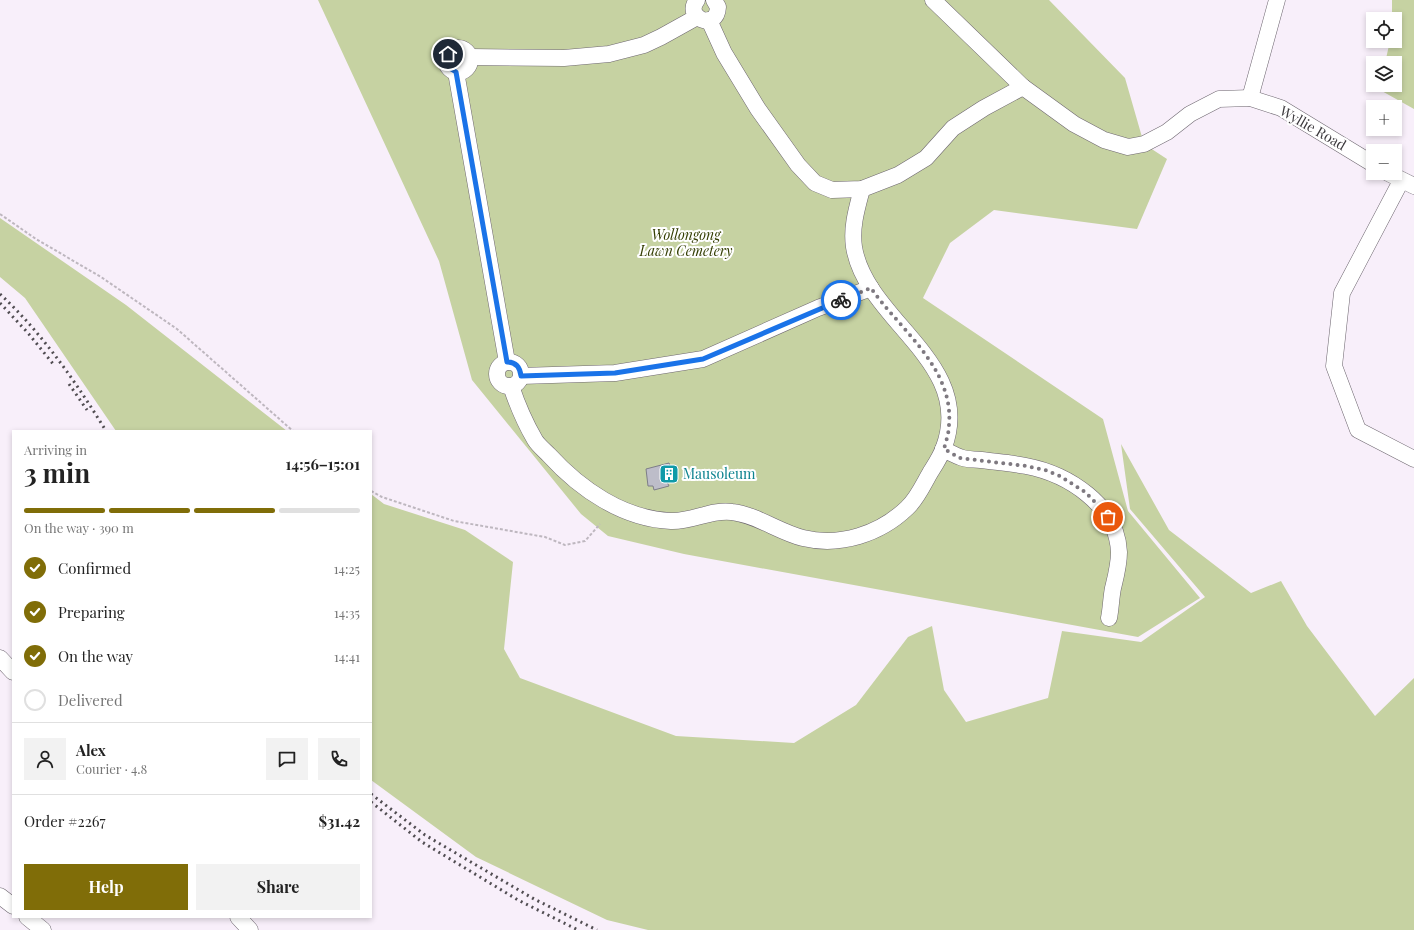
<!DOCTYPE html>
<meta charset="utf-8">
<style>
body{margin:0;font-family:"Playfair Display",serif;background:#f2f2f2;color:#222;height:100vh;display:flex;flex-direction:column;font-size:15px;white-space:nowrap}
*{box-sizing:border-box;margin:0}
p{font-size:13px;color:#767676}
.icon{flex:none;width:22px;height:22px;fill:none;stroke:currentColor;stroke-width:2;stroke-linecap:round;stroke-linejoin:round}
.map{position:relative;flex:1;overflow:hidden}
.details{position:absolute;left:12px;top:430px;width:360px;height:488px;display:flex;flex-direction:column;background:#fff;border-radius:0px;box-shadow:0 2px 6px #0003}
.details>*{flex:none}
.tools{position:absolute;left:1366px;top:12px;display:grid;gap:8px}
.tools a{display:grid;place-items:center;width:36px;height:36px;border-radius:0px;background:#fff;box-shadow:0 2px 6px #0003;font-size:20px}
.pin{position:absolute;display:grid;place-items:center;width:34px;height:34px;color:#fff;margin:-17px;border:2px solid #fff;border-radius:50%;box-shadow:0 1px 4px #0007}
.courier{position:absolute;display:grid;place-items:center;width:40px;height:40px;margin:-20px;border:3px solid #1a73e8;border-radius:50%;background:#fff;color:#222;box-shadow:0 1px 5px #0007}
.headline em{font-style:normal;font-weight:700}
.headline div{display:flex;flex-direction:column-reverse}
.headline{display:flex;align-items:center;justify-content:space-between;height:68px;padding:0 12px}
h1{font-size:26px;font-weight:700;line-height:30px}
.bar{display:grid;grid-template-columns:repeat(4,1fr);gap:6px 4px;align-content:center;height:48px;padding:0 12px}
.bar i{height:5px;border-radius:3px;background:#e0e0e0}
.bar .selected{background:#806d08}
.bar p{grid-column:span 4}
.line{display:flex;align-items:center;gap:10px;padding:0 12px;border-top:1px solid #e0e0e0}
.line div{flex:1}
.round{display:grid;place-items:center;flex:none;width:42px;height:42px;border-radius:0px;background:#f2f2f2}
ol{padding:0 12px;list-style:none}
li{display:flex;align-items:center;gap:12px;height:44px}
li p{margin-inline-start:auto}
li .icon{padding:4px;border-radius:50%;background:#806d08;color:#fff;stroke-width:4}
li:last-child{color:#767676}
li i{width:22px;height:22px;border:2px solid #e0e0e0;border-radius:50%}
.button{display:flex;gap:8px;margin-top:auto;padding:8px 12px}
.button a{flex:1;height:46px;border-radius:0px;background:#806d08;color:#fff;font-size:16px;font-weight:700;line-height:46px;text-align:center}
.button a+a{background:#f2f2f2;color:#222}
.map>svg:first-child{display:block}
</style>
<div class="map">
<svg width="1414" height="930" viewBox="0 0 1414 930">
<rect width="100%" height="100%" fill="#f8effa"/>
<g fill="#c6d2a2">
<polygon points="318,0 1049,0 1125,78 1144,144 1167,159 1137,229 994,210 950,243 923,298 1103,419 1128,511 1200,598 1138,637 684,554 608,536 581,514 472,380 439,261"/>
<polygon points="1392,0 1414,0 1414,109 1380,90 1381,85 1395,85 1395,63 1385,63 1390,41 1395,41 1395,19 1392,19"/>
<polygon points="0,218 126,305 287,431 116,431 25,298 0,277"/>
<polygon points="1121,444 1169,530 1251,593 1281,581 1307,626 1375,716 1414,678 1414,930 648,930 607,920 476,857 371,780 371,494 384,504 465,530 513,562 504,649 520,678 676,736 794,743 856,705 908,637 932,626 944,690 966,722 1048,698 1062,631 1141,642 1205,597 1130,509"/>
</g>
<polygon fill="#bdbdc9" stroke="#7d7d88" points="669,463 675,479 667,482 669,486 654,490 653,486 648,486 646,469"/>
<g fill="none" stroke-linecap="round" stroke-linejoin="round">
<g stroke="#6e6770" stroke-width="17">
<g id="minor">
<path d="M 697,0 C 683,18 717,32 718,7 L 714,0"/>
<polyline points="933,0 1023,87 1074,124 1104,140 1128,147 1144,144 1167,132 1190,114 1219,99 1250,98 1281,108 1373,164"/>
<polyline points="709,20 724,53 758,109 798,165 815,183 832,190 862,189 898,175 926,158 953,128 984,108 1023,87"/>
<circle cx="458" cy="60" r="12"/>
<polyline points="470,57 564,58 609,54 644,45 661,37 697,17"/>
<polyline points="456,72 507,362"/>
<polyline points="1250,98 1277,0"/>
<polyline points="1388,173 1414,186"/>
<polyline points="1401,181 1342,293 1334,366 1358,430 1414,459"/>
<circle cx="509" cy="374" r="12"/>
<polyline points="521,376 615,373 703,359 818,308 871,288"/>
<path d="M 511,386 C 517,404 525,423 535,440 C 538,445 544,450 549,455 C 580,489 623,519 671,521 C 692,522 711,509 732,512 C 757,515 779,532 803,538 C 840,547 880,534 907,508 C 917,499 923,485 930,473 C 935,465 941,456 944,447 C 975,362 866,321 854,247 C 851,227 857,208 862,189"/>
<path d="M 943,449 C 949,452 954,455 960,457 C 966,460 974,459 981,460 C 996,462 1011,463 1026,466 C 1068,474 1117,505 1119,552 C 1119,565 1116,576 1113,588 C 1111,598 1111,608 1109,618"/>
<polyline points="0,658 13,672"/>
<polyline points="0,896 13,906"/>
<polyline points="27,917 43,930"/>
<polyline points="238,917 250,930"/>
</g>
</g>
<g stroke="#beb7bf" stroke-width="2" stroke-dasharray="3 2" stroke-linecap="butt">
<polyline points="0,214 36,239 101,277 177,329 293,431"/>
<polyline points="371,491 382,497 454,521 545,537 565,545 585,541 600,524"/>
</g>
<use href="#minor" stroke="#fff" stroke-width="16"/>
<g stroke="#514d52" stroke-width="3" stroke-dasharray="2 4" stroke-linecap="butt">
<path d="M 0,294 C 42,333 76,382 106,431"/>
<polyline points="0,303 28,333 54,365"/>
<polyline points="69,384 87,410"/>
<polyline points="371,794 425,835 534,899 597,930"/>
<polyline points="371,802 422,842 518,900 578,930"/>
</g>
</g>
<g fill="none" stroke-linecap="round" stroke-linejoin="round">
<path stroke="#7e7980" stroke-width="4" stroke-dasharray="0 7.2" d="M 841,300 L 871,288 C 900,330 954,368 949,425 C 949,433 946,441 944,449 L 960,458 L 1026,466 L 1045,470 L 1060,476 L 1085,492 L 1103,510 L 1108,517"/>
<path stroke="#1a73e8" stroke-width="5" d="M 448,54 L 446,58 L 448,67 L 456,72 L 507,362 C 516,362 520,367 521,376 L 615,373 L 703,359 L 841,300"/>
</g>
<defs>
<g id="building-square" transform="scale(1)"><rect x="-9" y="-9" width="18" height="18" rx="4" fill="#0f9aa8" stroke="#fff"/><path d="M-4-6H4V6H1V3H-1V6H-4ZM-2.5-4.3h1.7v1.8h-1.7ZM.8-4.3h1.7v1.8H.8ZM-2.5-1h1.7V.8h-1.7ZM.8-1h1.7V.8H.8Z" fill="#fff"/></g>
</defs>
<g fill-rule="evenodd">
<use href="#building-square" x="669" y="474"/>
</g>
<g text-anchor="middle" stroke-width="4" stroke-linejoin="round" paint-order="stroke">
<g font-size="14" fill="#3d3a3e" stroke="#fff">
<text transform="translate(1313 128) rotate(30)" y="5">Wyllie Road</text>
</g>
<g font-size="14" font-style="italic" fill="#343e03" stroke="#fff">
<text x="686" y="240">Wollongong<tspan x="686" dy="16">Lawn Cemetery</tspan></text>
</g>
<g font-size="14" fill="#0d838f" stroke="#fff" text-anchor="start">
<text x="683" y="479">Mausoleum</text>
</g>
</g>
</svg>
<div class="tools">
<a><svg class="icon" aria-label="locate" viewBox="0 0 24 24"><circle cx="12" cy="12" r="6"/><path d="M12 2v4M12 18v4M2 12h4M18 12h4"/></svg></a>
<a><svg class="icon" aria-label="layers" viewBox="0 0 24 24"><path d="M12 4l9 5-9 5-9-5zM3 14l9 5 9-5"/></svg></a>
<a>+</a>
<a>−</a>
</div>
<div class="pin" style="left:1108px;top:517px;background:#ea580c"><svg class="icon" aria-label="bag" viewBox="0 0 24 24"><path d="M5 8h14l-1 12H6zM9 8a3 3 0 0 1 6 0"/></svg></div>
<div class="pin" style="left:448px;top:54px;background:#1f2937"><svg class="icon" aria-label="home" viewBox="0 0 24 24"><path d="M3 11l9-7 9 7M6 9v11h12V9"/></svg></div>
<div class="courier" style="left:841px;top:300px"><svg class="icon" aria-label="bike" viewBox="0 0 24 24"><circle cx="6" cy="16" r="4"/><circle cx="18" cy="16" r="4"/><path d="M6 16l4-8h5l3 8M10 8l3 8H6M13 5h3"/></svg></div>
<section class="details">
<div class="headline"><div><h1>3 min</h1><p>Arriving in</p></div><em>14:56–15:01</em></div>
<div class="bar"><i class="selected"></i><i class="selected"></i><i class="selected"></i><i></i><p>On the way · 390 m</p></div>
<ol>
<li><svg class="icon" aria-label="check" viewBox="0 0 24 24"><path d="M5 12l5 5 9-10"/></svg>Confirmed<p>14:25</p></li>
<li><svg class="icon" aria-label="check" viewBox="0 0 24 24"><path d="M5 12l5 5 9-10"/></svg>Preparing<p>14:35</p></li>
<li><svg class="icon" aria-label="check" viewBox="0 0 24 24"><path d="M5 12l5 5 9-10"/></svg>On the way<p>14:41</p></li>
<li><i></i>Delivered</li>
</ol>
<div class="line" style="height:72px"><a class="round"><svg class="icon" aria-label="person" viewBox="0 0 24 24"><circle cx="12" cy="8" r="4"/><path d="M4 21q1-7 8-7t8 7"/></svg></a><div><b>Alex</b><p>Courier · 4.8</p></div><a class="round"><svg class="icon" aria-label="chat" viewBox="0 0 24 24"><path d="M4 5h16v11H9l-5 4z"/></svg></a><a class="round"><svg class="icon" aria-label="phone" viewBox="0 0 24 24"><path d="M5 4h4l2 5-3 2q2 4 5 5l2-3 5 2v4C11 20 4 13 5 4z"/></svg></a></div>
<div class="line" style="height:52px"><div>Order #2267</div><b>$31.42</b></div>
<div class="button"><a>Help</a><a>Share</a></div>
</section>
</div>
